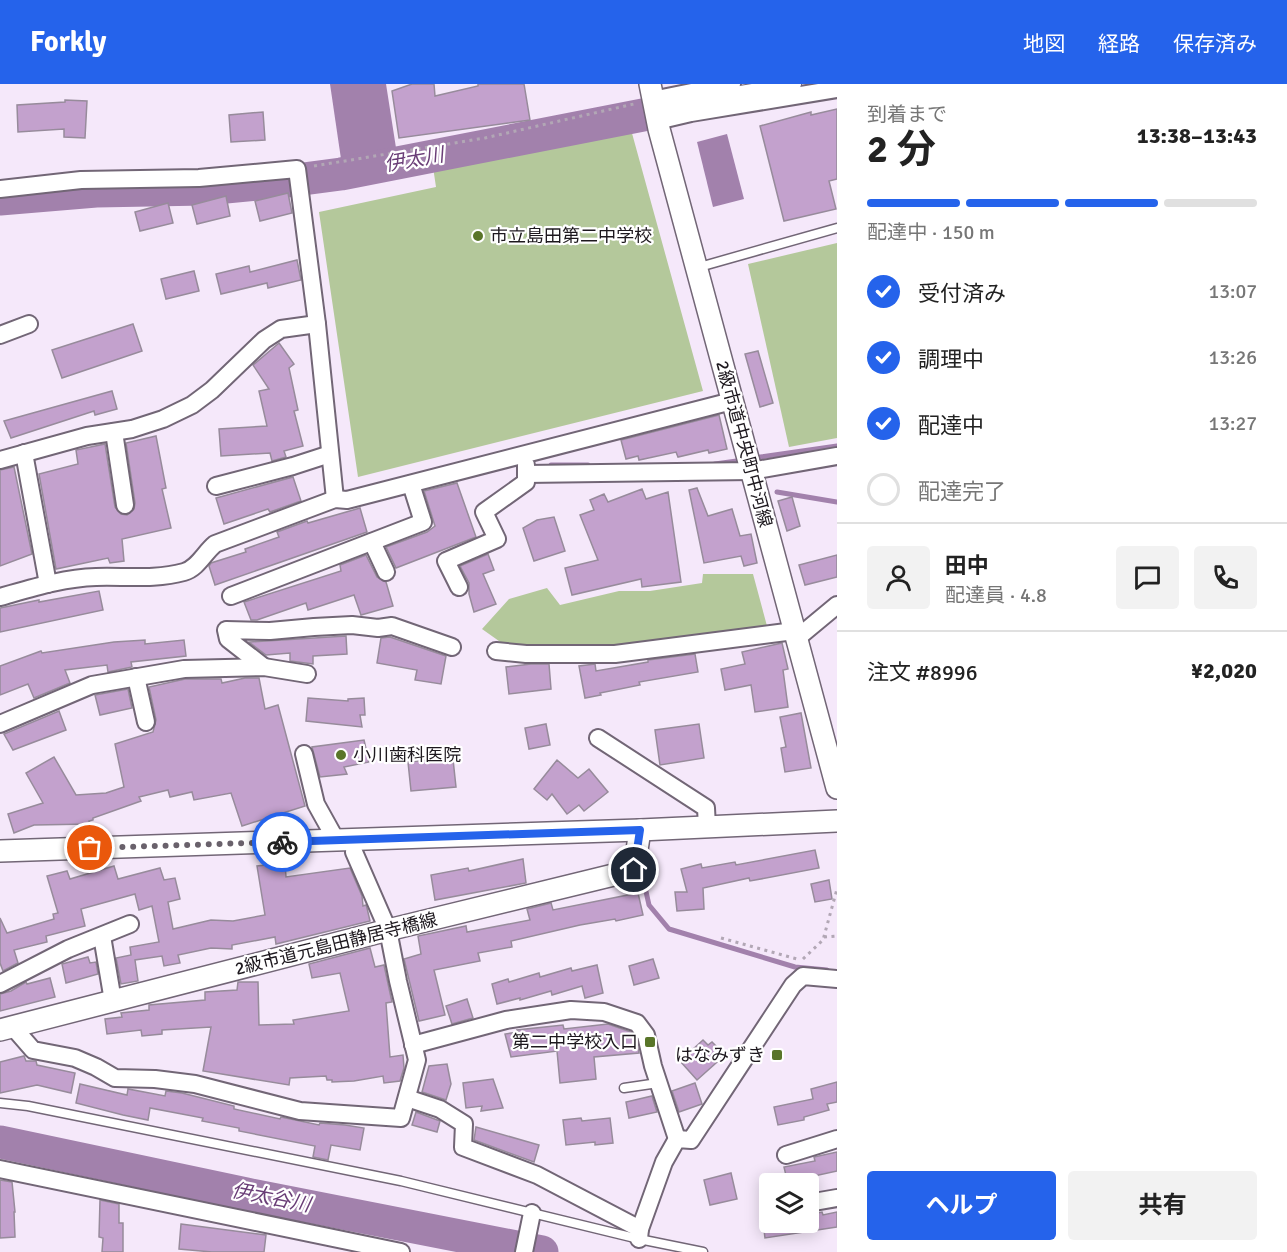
<!DOCTYPE html>
<html lang="ja">
<meta charset="utf-8">
<style>
body{margin:0;font-family:Signika,"Noto Sans JP",sans-serif;background:#f2f2f2;color:#222;height:100vh;display:flex;flex-direction:column;font-size:22px;white-space:nowrap}
*{box-sizing:border-box;margin:0}
p{font-size:20px;color:#767676}
.icon{flex:none;width:33px;height:33px;fill:none;stroke:currentColor;stroke-width:2;stroke-linecap:round;stroke-linejoin:round}
.map{position:relative;flex:1;overflow:hidden}
.sheet{display:flex;flex-direction:column;background:#fff;width:450px}
.sheet>*{flex:none}
.buttons{position:absolute;left:759px;top:1089px;display:grid;gap:12px}
.buttons a{display:grid;place-items:center;width:60px;height:60px;border-radius:6px;background:#fff;box-shadow:0 3px 15px #0003;font-size:30px}
.pin{position:absolute;display:grid;place-items:center;width:51px;height:51px;color:#fff;margin:-26px;border:3px solid #fff;border-radius:50%;box-shadow:0 2px 6px #0007}
.courier{position:absolute;display:grid;place-items:center;width:60px;height:60px;margin:-30px;border:4px solid #2563eb;border-radius:50%;background:#fff;color:#222;box-shadow:0 2px 8px #0007}
.overview em{font-style:normal;font-weight:700}
.overview div{display:flex;flex-direction:column-reverse}
.overview{display:flex;align-items:center;justify-content:space-between;height:102px;padding:0 30px}
h1{font-size:39px;font-weight:700;line-height:45px}
.bar{display:grid;grid-template-columns:repeat(4,1fr);gap:9px 6px;align-content:center;height:72px;padding:0 30px}
.bar i{height:8px;border-radius:4px;background:#e0e0e0}
.bar .on{background:#2563eb}
.bar p{grid-column:span 4}
.line{display:flex;align-items:center;gap:15px;padding:0 30px;border-top:2px solid #e0e0e0}
.line div{flex:1}
.round{display:grid;place-items:center;flex:none;width:63px;height:63px;border-radius:6px;background:#f2f2f2}
ol{padding:0 30px;list-style:none}
li{display:flex;align-items:center;gap:18px;height:66px}
li p{margin-inline-start:auto}
li .icon{padding:6px;border-radius:50%;background:#2563eb;color:#fff;stroke-width:4}
li:last-child{color:#767676}
li i{width:33px;height:33px;border:3px solid #e0e0e0;border-radius:50%}
.primary-button{display:flex;gap:12px;margin-top:auto;padding:12px 30px}
.primary-button a{flex:1;height:69px;border-radius:6px;background:#2563eb;color:#fff;font-size:24px;font-weight:700;line-height:69px;text-align:center}
.primary-button a+a{background:#f2f2f2;color:#222}
header{display:flex;align-items:center;gap:36px;box-sizing:border-box;height:84px;padding:0 30px;background:#2563eb;color:#fff}
header strong{font-size:28px}
nav{display:flex;gap:33px;margin-inline-start:auto;font-size:21px}
main{display:flex;flex:1;min-height:0}
.map>svg:first-child{display:block}
</style>
<header>
<strong>Forkly</strong>
<nav><a>地図</a><a>経路</a><a>保存済み</a></nav>
</header>
<main>
<div class="map">
<svg width="837" height="1168" viewBox="0 0 837 1168">
<rect width="100%" height="100%" fill="#f5e8fa"/>
<g fill="#b4c89b">
<polygon points="630,42 703,307 358,393 319,128 436,103 433,83"/>
<polygon points="837,159 837,354 789,363 748,180"/>
<polygon points="703,490 753,490 767,542 588,564 506,562 482,545 509,515 547,504 560,521 619,507 650,507 702,499"/>
</g>
<g fill="#a281ac">
<polygon points="330,0 386,0 396,64 341,75"/>
<polygon points="727,50 744,115 713,123 697,58"/>
</g>
<g fill="none" stroke-linecap="round" stroke-linejoin="round">
<g stroke="#a281ac" stroke-width="5">
<polyline points="753,374 837,362"/>
<polyline points="715,380 744,376"/>
<polyline points="551,381 588,381"/>
<polyline points="777,408 837,418"/>
<polyline points="643,794 649,821 669,845 795,883 827,886"/>
</g>
<g stroke="#a281ac" stroke-width="33">
<polyline points="0,115 96,107 205,105 288,97 341,90 689,22"/>
<polyline points="0,1058 246,1110 542,1168"/>
</g>
</g>
<g fill="#c3a1cd" stroke="#978b9b" stroke-width="1.5">
<polygon points="412,0 434,0 435,12 478,2 478,0 524,0 530,36 399,54 392,7"/>
<polygon points="65,16 87,17 85,54 64,53 64,45 18,48 17,21 65,18"/>
<polygon points="837,25 837,95 829,97 836,125 784,137 760,42 811,28 811,31"/>
<polygon points="263,28 265,56 231,58 229,31"/>
<polygon points="288,109 292,129 260,137 255,117"/>
<polygon points="226,112 230,132 197,140 192,121"/>
<polygon points="168,119 173,139 140,147 135,128"/>
<polygon points="297,176 301,196 268,204 267,199 221,210 216,190 249,182 250,188"/>
<polygon points="194,187 199,207 166,215 161,195"/>
<polygon points="133,240 142,267 62,294 52,266"/>
<polygon points="279,259 294,280 289,284 298,326 294,327 303,362 284,367 286,373 272,377 270,369 221,372 219,345 267,342 259,307 269,305 253,281"/>
<polygon points="758,267 773,319 760,323 745,270"/>
<polygon points="112,307 117,325 95,331 94,327 11,354 4,337"/>
<polygon points="719,331 727,365 709,369 708,366 678,373 676,368 639,376 638,372 626,375 621,356"/>
<polygon points="156,352 166,404 162,405 171,444 122,455 124,477 110,479 108,474 56,485 39,390 78,380 76,366 105,360 115,423 121,430 127,431 134,425 135,419 126,359"/>
<polygon points="14,383 32,470 0,482 0,386"/>
<polygon points="293,393 301,417 270,428 268,425 224,440 216,414"/>
<polygon points="457,399 476,453 396,484 386,463 427,448 435,442 424,407"/>
<polygon points="697,404 708,432 732,425 740,452 751,450 757,479 744,482 741,472 704,479 689,406"/>
<polygon points="642,405 646,415 668,408 681,498 642,503 641,495 572,511 565,484 598,476 580,431 594,426 590,416 604,410 608,418"/>
<polygon points="792,413 800,442 787,447 778,417"/>
<polygon points="360,424 367,448 215,501 209,482 211,479 246,468 245,465 279,453 277,448 307,437 308,439"/>
<polygon points="554,433 565,467 534,477 523,444 537,436"/>
<polygon points="488,470 494,486 483,490 496,520 474,528 469,510 469,499 460,482"/>
<polygon points="366,471 377,493 386,498 393,522 361,531 354,511 308,526 306,519 257,536 251,536 244,518 341,487 340,481"/>
<polygon points="837,471 837,493 805,501 799,481"/>
<polygon points="99,507 103,526 0,548 0,524 39,516 39,518"/>
<polygon points="346,552 347,570 313,572 313,580 290,577 290,569 266,571 249,558"/>
<polygon points="390,553 446,572 441,600 415,596 417,586 377,579 381,554"/>
<polygon points="145,556 145,560 184,556 186,572 131,578 132,583 108,588 107,581 65,586 70,599 34,614 28,600 0,611 0,582 41,567 42,569 114,558"/>
<polygon points="782,559 788,585 783,586 788,623 755,628 751,601 725,606 721,585 745,580 742,568"/>
<polygon points="695,570 698,588 639,598 640,601 600,609 601,611 585,614 579,582 595,580 596,587 648,578 648,576"/>
<polygon points="531,580 549,580 551,605 509,610 506,583"/>
<polygon points="245,594 259,594 265,625 278,621 305,722 242,742 231,709 194,716 192,708 170,713 168,706 139,713 141,717 93,734 93,736 89,737 90,740 34,741 14,749 8,730 43,719 26,689 54,673 76,711 106,709 124,703 115,660 153,648 156,636 149,603 185,595 221,595 222,599"/>
<polygon points="128,605 132,624 100,631 95,611"/>
<polygon points="308,614 348,617 348,615 364,614 365,631 360,631 362,643 306,637"/>
<polygon points="59,627 66,646 13,666 4,650"/>
<polygon points="801,629 811,684 785,688 781,664 786,663 780,633"/>
<polygon points="546,640 550,661 529,665 525,644"/>
<polygon points="699,640 704,674 660,681 655,646"/>
<polygon points="364,656 369,678 344,683 347,690 320,693 312,663"/>
<polygon points="452,666 456,703 411,707 408,678 438,675 437,668"/>
<polygon points="557,676 578,694 589,685 608,708 584,727 579,721 567,730 552,710 547,716 534,705"/>
<polygon points="815,766 819,784 750,797 749,794 703,804 704,825 677,827 675,808 687,808 681,785 701,780 702,784 735,778 736,781"/>
<polygon points="523,775 526,799 435,816 431,791 468,784 469,787"/>
<polygon points="285,779 286,793 350,784 362,812 363,822 366,821 367,824 370,837 276,860 275,853 232,861 232,865 211,864 178,871 180,879 164,882 162,872 135,876 138,897 121,900 116,874 131,871 130,863 159,858 152,822 139,826 135,810 81,825 85,842 46,852 47,858 14,866 18,879 3,887 0,879 0,834 7,849 54,835 53,830 58,829 47,792 67,787 70,795 114,782 118,795 160,784 164,796 175,794 180,815 168,818 173,845 211,836 233,837 265,831 257,782"/>
<polygon points="829,796 832,815 815,818 811,800"/>
<polygon points="638,809 643,831 616,837 615,835 580,841 511,857 512,863 478,869 480,877 434,886 445,931 419,937 404,875 421,870 418,852 466,842 467,848 530,836 527,825 551,819 553,826"/>
<polygon points="370,864 375,883 384,881 392,918 386,919 390,973 403,971 404,984 400,997 384,999 383,992 354,997 332,998 332,996 327,996 326,992 290,994 289,1001 203,987 211,943 162,946 162,950 142,952 141,946 107,950 105,935 122,933 121,929 149,926 149,921 205,916 205,908 237,906 238,898 258,898 259,941 294,940 293,936 349,927 340,889 312,894 309,880"/>
<polygon points="88,873 90,879 96,878 98,890 66,899 62,880"/>
<polygon points="653,875 659,894 634,901 629,882"/>
<polygon points="597,881 603,909 585,914 582,902 552,911 551,907 520,916 520,914 497,920 492,900 508,895 509,898 539,889 540,893 571,884 572,887"/>
<polygon points="50,894 55,913 0,927 0,910 11,907 26,898 27,900"/>
<polygon points="467,915 473,934 452,940 446,922"/>
<polygon points="608,940 631,948 636,956 639,969 594,973 596,995 560,999 557,967 511,973 505,950 518,948 517,946 563,941 564,945"/>
<polygon points="703,956 708,961 712,958 725,971 697,996 680,977"/>
<polygon points="24,972 26,977 36,977 37,981 75,989 71,1009 37,1001 0,1009 0,978"/>
<polygon points="447,980 451,1000 446,1016 422,1008 429,982"/>
<polygon points="493,995 503,1024 481,1027 482,1022 466,1024 463,999"/>
<polygon points="837,998 837,1018 827,1020 829,1026 804,1033 804,1036 778,1041 774,1023 813,1015 811,1005"/>
<polygon points="695,999 702,1020 679,1028 672,1007"/>
<polygon points="80,1000 127,1011 128,1005 165,1012 166,1007 182,1009 234,1022 234,1025 280,1035 281,1033 319,1041 320,1039 345,1041 364,1044 360,1066 331,1061 328,1076 313,1073 315,1062 239,1047 239,1044 202,1037 203,1034 150,1024 148,1036 123,1031 76,1019"/>
<polygon points="652,1012 657,1028 629,1034 626,1018"/>
<polygon points="416,1028 440,1037 437,1048 412,1041"/>
<polygon points="581,1034 582,1037 610,1034 613,1059 595,1061 595,1058 566,1061 563,1036"/>
<polygon points="476,1043 539,1061 534,1078 474,1056"/>
<polygon points="837,1068 837,1087 814,1092 815,1097 788,1100 784,1083 815,1077 814,1073"/>
<polygon points="731,1089 737,1115 710,1121 704,1096"/>
<polygon points="0,1096 12,1098 15,1128 14,1128 15,1153 0,1154"/>
<polygon points="100,1116 119,1120 119,1139 123,1139 123,1168 102,1168 103,1154 99,1153"/>
<polygon points="822,1128 823,1131 837,1128 837,1143 765,1154 763,1138 808,1138 808,1131"/>
<polygon points="181,1140 266,1151 264,1168 212,1168 179,1165"/>
</g>
<g fill="none" stroke-linecap="round" stroke-linejoin="round">
<g stroke="#726676" stroke-width="11">
<g id="service">
<polyline points="696,184 837,144"/>
<polyline points="624,1004 658,999"/>
<polyline points="0,1019 28,1022 401,1097 639,1155 703,1168"/>
</g>
</g>
<g stroke="#726676" stroke-width="16">
<polyline id="pedestrian" points="663,22 794,0"/>
</g>
<g stroke="#726676" stroke-width="20">
<g id="minor">
<polyline points="652,16 732,0"/>
<polyline points="657,37 691,29 837,5"/>
<polyline points="0,105 81,96 199,94 297,85 317,240 335,415"/>
<polyline points="0,251 29,240"/>
<polyline points="114,348 125,421"/>
<polyline points="24,369 48,500"/>
<polyline points="0,376 87,352 132,345 163,335 192,321 212,306 264,256 281,245 317,240"/>
<polyline points="526,390 751,387 837,372"/>
<polyline points="216,402 293,382 330,370"/>
<polyline points="372,458 386,488"/>
<polyline points="459,503 446,477 497,455 484,428 526,398 526,381"/>
<polyline points="231,512 423,438 411,400"/>
<path d="M 0,513 C 32,504 63,494 96,493 C 124,492 156,496 184,488 C 198,484 204,469 215,460 L 335,415 L 347,416 L 732,317"/>
<polyline points="796,555 837,521"/>
<polyline points="496,567 526,570 615,570 794,547"/>
<polyline points="264,583 228,555 226,546 270,547 314,543 352,541 378,544 392,542 452,563"/>
<polyline points="136,593 146,638"/>
<polyline points="0,640 92,601 184,585 264,583 307,590"/>
<polyline points="598,654 706,724 707,743"/>
<polyline points="304,670 316,720 336,756"/>
<polyline points="102,852 113,917"/>
<polyline points="0,900 68,865 130,840"/>
<polyline points="13,943 33,966 75,974 96,983 115,994 155,995 195,1000 300,1027 401,1034 417,976 398,897 388,846 354,768"/>
<polyline points="413,961 506,936 571,926 604,928 637,939 646,951 653,982 677,1055"/>
<polyline points="407,1014 440,1025 464,1040 463,1063 537,1091 640,1145"/>
<polyline points="786,1071 837,1055"/>
<polyline points="0,1085 401,1168"/>
<polyline points="808,1119 837,1114"/>
<polyline points="639,1155 640,1145 664,1078 677,1055 691,1056 793,901 803,892 837,895"/>
<polyline points="524,1168 532,1129"/>
</g>
</g>
<g stroke="#726676" stroke-width="24">
<g id="tertiary">
<polyline points="650,0 659,45 837,704"/>
<polyline points="0,767 640,746 837,737"/>
<polyline points="0,946 388,846 634,786 640,746"/>
</g>
</g>
<g stroke="#b2a7b5" stroke-width="3" stroke-dasharray="3 4.5" stroke-linecap="butt">
<polyline points="314,82 485,54 634,20"/>
<polyline points="824,853 837,852"/>
<polyline points="721,854 797,875"/>
<polyline points="803,875 823,856 837,805"/>
</g>
<use href="#service" stroke="#fff" stroke-width="8"/>
<use href="#pedestrian" stroke="#fff" stroke-width="14"/>
<use href="#minor" stroke="#fff" stroke-width="16"/>
<use href="#tertiary" stroke="#fff" stroke-width="21"/>
</g>
<g fill="none" stroke-linecap="round" stroke-linejoin="round">
<polyline stroke="#69616b" stroke-width="6" stroke-dasharray="0 10.8" points="90,764 282,758"/>
<polyline stroke="#2563eb" stroke-width="8" points="282,758 640,746 634,786"/>
</g>
<g fill="#597529" stroke="#fff" stroke-width="2">
<circle cx="478" cy="152" r="6"/>
<circle cx="341" cy="671" r="6"/>
<rect x="644" y="952" width="12" height="12" rx="3"/>
<rect x="771" y="965" width="12" height="12" rx="3"/>
</g>
<g text-anchor="middle" stroke-width="4.5" stroke-linejoin="round" paint-order="stroke">
<g font-size="18" fill="#1d181e" stroke="#fff" text-anchor="start">
<text x="490" y="158">市立島田第二中学校</text>
<text x="353" y="677">小川歯科医院</text>
<text x="638" y="964" text-anchor="end">第二中学校入口</text>
<text x="765" y="977" text-anchor="end">はなみずき</text>
</g>
<g font-size="18" fill="#1d181e" stroke="#fff">
<text transform="translate(744 360) rotate(75)" y="6">2級市道中央町中河線</text>
<text transform="translate(336 860) rotate(-14)" y="6">2級市道元島田静居寺橋線</text>
</g>
<g font-size="20" font-style="italic" fill="#6a3e77" stroke="#fff">
<text transform="translate(414 75) rotate(-10)" y="7">伊太川</text>
<text transform="translate(271 1113) rotate(11)" y="7">伊太谷川</text>
</g>
</g>
</svg>
<div class="buttons">
<a><svg class="icon" aria-label="layers" viewBox="0 0 24 24"><path d="M12 4l9 5-9 5-9-5zM3 14l9 5 9-5"/></svg></a>
</div>
<div class="pin" style="left:90px;top:764px;background:#ea580c"><svg class="icon" aria-label="bag" viewBox="0 0 24 24"><path d="M5 8h14l-1 12H6zM9 8a3 3 0 0 1 6 0"/></svg></div>
<div class="pin" style="left:634px;top:786px;background:#1f2937"><svg class="icon" aria-label="home" viewBox="0 0 24 24"><path d="M3 11l9-7 9 7M6 9v11h12V9"/></svg></div>
<div class="courier" style="left:282px;top:758px"><svg class="icon" aria-label="bike" viewBox="0 0 24 24"><circle cx="6" cy="16" r="4"/><circle cx="18" cy="16" r="4"/><path d="M6 16l4-8h5l3 8M10 8l3 8H6M13 5h3"/></svg></div>
</div>
<section class="sheet">
<div class="overview"><div><h1>2 分</h1><p>到着まで</p></div><em>13:38–13:43</em></div>
<div class="bar"><i class="on"></i><i class="on"></i><i class="on"></i><i></i><p>配達中 · 150 m</p></div>
<ol>
<li><svg class="icon" aria-label="check" viewBox="0 0 24 24"><path d="M5 12l5 5 9-10"/></svg>受付済み<p>13:07</p></li>
<li><svg class="icon" aria-label="check" viewBox="0 0 24 24"><path d="M5 12l5 5 9-10"/></svg>調理中<p>13:26</p></li>
<li><svg class="icon" aria-label="check" viewBox="0 0 24 24"><path d="M5 12l5 5 9-10"/></svg>配達中<p>13:27</p></li>
<li><i></i>配達完了</li>
</ol>
<div class="line" style="height:108px"><a class="round"><svg class="icon" aria-label="person" viewBox="0 0 24 24"><circle cx="12" cy="8" r="4"/><path d="M4 21q1-7 8-7t8 7"/></svg></a><div><b>田中</b><p>配達員 · 4.8</p></div><a class="round"><svg class="icon" aria-label="chat" viewBox="0 0 24 24"><path d="M4 5h16v11H9l-5 4z"/></svg></a><a class="round"><svg class="icon" aria-label="phone" viewBox="0 0 24 24"><path d="M5 4h4l2 5-3 2q2 4 5 5l2-3 5 2v4C11 20 4 13 5 4z"/></svg></a></div>
<div class="line" style="height:78px"><div>注文 #8996</div><b>¥2,020</b></div>
<div class="primary-button"><a>ヘルプ</a><a>共有</a></div>
</section>
</main>
